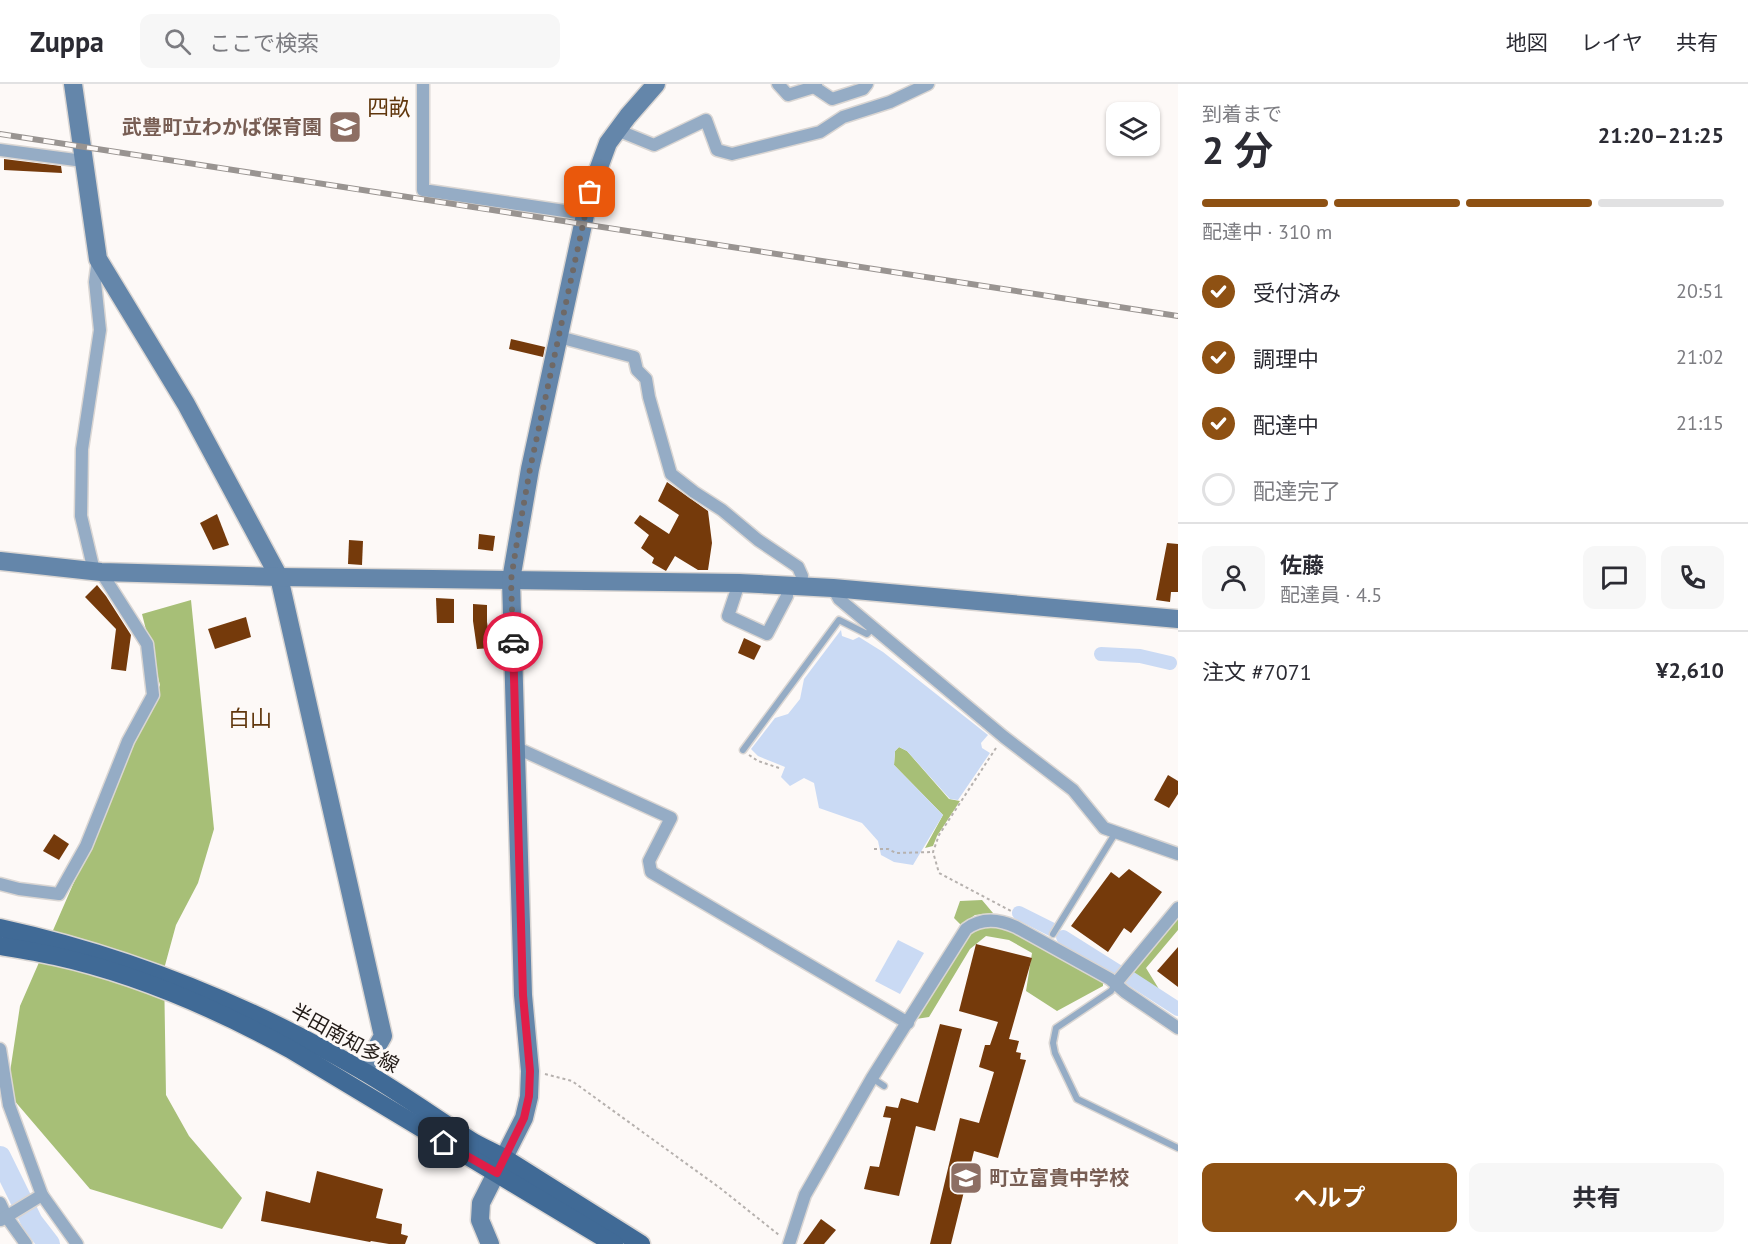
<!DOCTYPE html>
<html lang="ja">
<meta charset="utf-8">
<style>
body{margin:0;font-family:"PT Sans","Noto Sans JP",sans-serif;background:#f7f7f7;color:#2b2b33;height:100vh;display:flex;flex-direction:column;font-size:22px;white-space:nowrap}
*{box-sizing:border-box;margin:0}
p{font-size:20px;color:#7c7c81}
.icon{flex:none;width:33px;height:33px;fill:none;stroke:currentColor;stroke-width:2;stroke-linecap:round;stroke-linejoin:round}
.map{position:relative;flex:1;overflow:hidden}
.side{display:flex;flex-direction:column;background:#fff;width:570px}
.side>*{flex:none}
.fabs{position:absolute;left:1106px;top:18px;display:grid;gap:12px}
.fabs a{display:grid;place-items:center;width:54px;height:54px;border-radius:12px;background:#fff;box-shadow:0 2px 4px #0004;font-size:30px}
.pin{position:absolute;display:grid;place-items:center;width:51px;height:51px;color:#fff;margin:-26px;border-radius:12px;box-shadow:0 3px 9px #0006}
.courier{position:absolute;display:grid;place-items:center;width:60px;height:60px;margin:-30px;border:4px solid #e11d48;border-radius:50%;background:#fff;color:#222;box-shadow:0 2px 8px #0007}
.headline em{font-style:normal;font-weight:700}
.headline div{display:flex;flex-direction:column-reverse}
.headline{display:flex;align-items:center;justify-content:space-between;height:102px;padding:0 24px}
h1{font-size:39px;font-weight:700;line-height:45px}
.bar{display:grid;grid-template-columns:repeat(4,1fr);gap:9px 6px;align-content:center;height:72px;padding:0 24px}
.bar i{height:8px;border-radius:4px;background:#e1e1e2}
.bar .selected{background:#8e5113}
.bar p{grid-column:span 4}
.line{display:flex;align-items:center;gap:15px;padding:0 24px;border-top:2px solid #e1e1e2}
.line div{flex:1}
.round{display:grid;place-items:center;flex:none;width:63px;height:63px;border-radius:12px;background:#f7f7f7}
ol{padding:0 24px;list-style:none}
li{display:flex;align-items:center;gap:18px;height:66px}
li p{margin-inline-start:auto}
li .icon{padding:6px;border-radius:50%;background:#8e5113;color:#fff;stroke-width:4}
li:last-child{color:#7c7c81}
li i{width:33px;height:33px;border:3px solid #e1e1e2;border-radius:50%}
.button{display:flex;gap:12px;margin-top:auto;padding:12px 24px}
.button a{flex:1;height:69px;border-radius:12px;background:#8e5113;color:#fff;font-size:24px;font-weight:700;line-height:69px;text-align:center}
.button a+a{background:#f7f7f7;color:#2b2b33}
header{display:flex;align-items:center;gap:36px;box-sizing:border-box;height:84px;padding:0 30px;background:#fff;border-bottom:2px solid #e1e1e2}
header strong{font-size:28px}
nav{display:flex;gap:33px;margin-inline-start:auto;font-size:21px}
.search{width:420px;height:54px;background:#f7f7f7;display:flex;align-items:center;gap:15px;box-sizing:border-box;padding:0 21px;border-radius:12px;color:#7c7c81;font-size:22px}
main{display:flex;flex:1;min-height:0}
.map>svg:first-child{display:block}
</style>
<header>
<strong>Zuppa</strong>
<div class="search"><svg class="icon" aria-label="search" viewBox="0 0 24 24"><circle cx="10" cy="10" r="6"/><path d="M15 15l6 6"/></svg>ここで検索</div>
<nav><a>地図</a><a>レイヤ</a><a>共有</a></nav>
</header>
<main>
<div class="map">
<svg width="1178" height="1160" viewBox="0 0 1178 1160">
<rect width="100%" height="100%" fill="#fdf9f7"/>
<g fill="#a7bf77">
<polygon points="191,516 214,745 198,799 176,841 164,885 166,1011 189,1052 242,1114 222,1145 90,1105 7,1008 20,922 160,601 142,530"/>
<polygon points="899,663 907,667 949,715 960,717 937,752 933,762 925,764 943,731 894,681 895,667"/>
<polygon points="982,816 993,829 975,831 961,841 954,834 960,817"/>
<polygon points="1178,832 1178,846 1146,884 1162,910 1130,889"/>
<polygon points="986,841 999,842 1014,847 1103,896 1103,902 1057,927 1026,907 1032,869 1009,856 986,852 970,865 929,933 916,935 963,856 972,846"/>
</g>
<g fill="#cadaf4">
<polygon points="841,546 842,552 853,556 859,553 883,568 988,651 981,659 982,664 990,669 958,716 950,715 907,667 899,663 895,667 894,681 943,731 913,781 894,778 881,771 878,757 862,739 819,724 814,699 804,694 790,702 781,693 785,683 758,672 751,665 775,634 788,630 800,615 804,595"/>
<polygon points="898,856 924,869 900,910 875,897"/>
</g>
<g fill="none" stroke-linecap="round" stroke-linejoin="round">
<g stroke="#cadaf4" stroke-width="14">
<polyline points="1101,570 1140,572 1170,579"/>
<polyline points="1019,829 1053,846"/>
<polyline points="1063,853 1117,887"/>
<polyline points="1130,894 1178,925"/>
</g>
<polyline stroke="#cadaf4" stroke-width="22" points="0,1073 32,1138 49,1160"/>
</g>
<g fill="#753a0b">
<polygon points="4,75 61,82 62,89 4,86"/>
<polygon points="511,255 545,263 543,273 509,265"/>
<polygon points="667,398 708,427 712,459 708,486 698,486 675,472 666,487 652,479 654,474 641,464 649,451 634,439 640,431 669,450 679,431 658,417"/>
<polygon points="217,430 229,461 213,466 200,439"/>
<polygon points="479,450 495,452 493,467 478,465"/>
<polygon points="349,456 363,457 362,481 348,480"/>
<polygon points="1167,459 1178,460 1178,508 1171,508 1170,518 1156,516"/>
<polygon points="97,501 106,512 131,551 126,587 111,585 116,545 85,513"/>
<polygon points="436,514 454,515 454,539 437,539"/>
<polygon points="473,520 487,521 487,538 491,564 477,565 473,537"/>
<polygon points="246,533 251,553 215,565 208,545"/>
<polygon points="744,554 761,562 754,576 738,569"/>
<polygon points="1168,691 1178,697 1178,710 1169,724 1154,716"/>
<polygon points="54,750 69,760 59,776 43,767"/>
<polygon points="1129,785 1162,808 1131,849 1124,844 1108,868 1071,842 1111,788 1119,794"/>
<polygon points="976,860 1032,874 1009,955 1019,957 1016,968 1021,969 1020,975 1026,976 998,1074 974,1067 951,1160 930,1160 960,1034 979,1039 994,988 979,983 985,961 990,961 998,938 959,927"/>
<polygon points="1178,863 1178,903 1157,887"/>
<polygon points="940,940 962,945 935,1047 916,1042 899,1112 864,1105 870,1082 879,1083 891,1034 883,1033 886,1022 898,1024 901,1014 918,1019"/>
<polygon points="317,1087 383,1105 376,1134 402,1140 401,1150 408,1152 405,1160 389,1160 371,1157 370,1158 261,1137 266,1107 310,1119"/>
<polygon points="821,1135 836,1146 824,1160 803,1160"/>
</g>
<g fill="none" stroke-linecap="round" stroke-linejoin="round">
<g stroke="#dad6d3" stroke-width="9">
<g id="lane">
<polyline points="743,666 839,536 867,550 873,544"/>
<polyline points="1053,850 1116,748"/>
<polyline points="1116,899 1111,907 1056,944 1053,959 1055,969 1077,1015 1178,1064"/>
<polyline points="872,994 884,1002"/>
</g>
</g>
<g stroke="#dad6d3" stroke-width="15">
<g id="street">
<polyline points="423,0 423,106 585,130"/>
<polyline points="778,0 788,11 814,3 816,0"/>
<polyline points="814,3 832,15 863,5 867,0"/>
<polyline points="617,46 654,61 706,36 717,66 732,70 820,48 843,33 890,18 928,0"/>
<polyline points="0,66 83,77"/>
<polyline points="559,253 634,273 637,286 646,295 649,313 671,390 694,408 722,426 758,456 798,483 802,492 800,503"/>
<polyline points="94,487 81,432 82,365 100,246 95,198 98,175"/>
<polyline points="739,499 728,532 767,550 787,512 787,502"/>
<polyline points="833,504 839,515 1004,653 1073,706 1104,744 1178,770"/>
<polyline points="517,664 671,734 649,777 651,788 908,939"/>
<polyline points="0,800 19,805 59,810 86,762 128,657 153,611 147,560 101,488"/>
<polyline points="1116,899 1178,824"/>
<polyline points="0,965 9,1021 42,1111 77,1160"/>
<polyline points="0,1119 6,1132 26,1160"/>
<polyline points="1,1136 42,1111"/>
<path d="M 789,1160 L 805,1111 L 872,994 L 966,845 C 982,833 999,835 1016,843 L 1110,895 L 1125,908 L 1178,944"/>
</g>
</g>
<g stroke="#dad6d3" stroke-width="21">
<g id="secondary">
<polyline points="73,0 98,175 186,320 279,493 383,952 363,987"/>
<polyline points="0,477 101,488 279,493 739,499 833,504 1178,535"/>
<polyline points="490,1160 480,1136 481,1119 524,1034 529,1013 530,987 523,911 511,496 530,385 590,108 608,59 628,32 656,0"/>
</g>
</g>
<g stroke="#dad6d3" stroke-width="21">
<g id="primary">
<path d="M 0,844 C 128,872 249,921 363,987 C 399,1008 434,1033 470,1056 C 481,1063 494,1068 506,1075 C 551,1103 596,1132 641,1160"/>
<path d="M 0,862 C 18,865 37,868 55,872 C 137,890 215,924 290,965 L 614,1160"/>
</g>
</g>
<g stroke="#b6b1ae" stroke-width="2" stroke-dasharray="3 3" stroke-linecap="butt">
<polyline points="996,664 939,751 933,768 939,789 1011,827"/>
<polyline points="749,671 758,677 779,684"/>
<polyline points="874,765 888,765 896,769 933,768"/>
<polyline points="545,990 572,997 720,1104 779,1151"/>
</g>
<use href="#lane" stroke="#95acc5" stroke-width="6"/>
<use href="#street" stroke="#95acc5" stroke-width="12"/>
<use href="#secondary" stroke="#6486aa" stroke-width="18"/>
<use href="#primary" stroke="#406a96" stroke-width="18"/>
<g stroke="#999491" stroke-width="6">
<polyline id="rail" points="0,50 1178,232"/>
</g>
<use href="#rail" stroke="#fdf9f7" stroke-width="4" stroke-dasharray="11" stroke-linecap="butt"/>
</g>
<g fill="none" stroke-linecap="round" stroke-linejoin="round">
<polyline stroke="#6f6966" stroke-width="6" stroke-dasharray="0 10.8" points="513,558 511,496 516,464 530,385 590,108"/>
<polyline stroke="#e11d48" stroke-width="8" points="444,1059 497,1089 524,1034 529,1012 530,987 523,911 513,558"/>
</g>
<defs>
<g id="school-square" transform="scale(1.725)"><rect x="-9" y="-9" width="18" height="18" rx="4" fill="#8d6e63" stroke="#fdf9f7"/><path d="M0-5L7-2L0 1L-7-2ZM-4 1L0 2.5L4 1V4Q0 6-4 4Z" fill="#fff"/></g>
</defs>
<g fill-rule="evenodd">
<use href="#school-square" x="345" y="43"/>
<use href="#school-square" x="966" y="1094"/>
</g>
<g text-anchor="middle" stroke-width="6" stroke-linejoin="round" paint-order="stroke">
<g font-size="20" font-weight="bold" fill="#785e54" stroke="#fdf9f7" text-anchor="end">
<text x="322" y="50">武豊町立わかば保育園</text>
<text x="989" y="1101" text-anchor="start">町立富貴中学校</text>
</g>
<g font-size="20" fill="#231c18" stroke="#fdf9f7">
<text transform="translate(345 954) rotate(29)" y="7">半田南知多線</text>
</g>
<g font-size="22" fill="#60360c" stroke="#fdf9f7">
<text x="389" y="31">四畝</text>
<text x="250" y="642">白山</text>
</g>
</g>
</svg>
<div class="fabs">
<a><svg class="icon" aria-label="layers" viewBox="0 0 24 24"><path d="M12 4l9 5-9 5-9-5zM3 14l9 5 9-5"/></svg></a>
</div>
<div class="pin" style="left:590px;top:108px;background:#ea580c"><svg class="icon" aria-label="bag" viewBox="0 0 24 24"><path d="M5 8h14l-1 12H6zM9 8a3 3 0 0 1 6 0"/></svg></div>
<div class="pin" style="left:444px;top:1059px;background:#1f2937"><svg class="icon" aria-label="home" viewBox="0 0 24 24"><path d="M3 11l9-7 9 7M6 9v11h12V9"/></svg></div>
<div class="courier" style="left:513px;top:558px"><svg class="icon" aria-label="car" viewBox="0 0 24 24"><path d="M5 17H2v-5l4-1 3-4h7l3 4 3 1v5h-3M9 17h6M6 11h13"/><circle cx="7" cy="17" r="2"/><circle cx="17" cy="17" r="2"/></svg></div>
</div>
<section class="side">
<div class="headline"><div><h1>2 分</h1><p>到着まで</p></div><em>21:20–21:25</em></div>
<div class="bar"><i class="selected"></i><i class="selected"></i><i class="selected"></i><i></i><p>配達中 · 310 m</p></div>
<ol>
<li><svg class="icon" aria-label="check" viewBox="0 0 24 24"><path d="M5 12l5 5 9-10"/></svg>受付済み<p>20:51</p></li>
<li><svg class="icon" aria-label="check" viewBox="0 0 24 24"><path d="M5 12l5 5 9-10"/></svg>調理中<p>21:02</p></li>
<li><svg class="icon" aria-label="check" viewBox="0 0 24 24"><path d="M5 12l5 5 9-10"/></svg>配達中<p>21:15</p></li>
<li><i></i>配達完了</li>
</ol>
<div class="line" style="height:108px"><a class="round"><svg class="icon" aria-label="person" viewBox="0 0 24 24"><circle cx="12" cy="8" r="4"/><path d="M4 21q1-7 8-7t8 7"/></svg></a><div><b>佐藤</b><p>配達員 · 4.5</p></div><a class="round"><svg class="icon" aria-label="chat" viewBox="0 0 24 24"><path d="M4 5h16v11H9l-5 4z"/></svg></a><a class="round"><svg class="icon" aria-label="phone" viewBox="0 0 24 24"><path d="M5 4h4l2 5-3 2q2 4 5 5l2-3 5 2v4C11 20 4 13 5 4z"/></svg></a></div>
<div class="line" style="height:78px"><div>注文 #7071</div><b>¥2,610</b></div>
<div class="button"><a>ヘルプ</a><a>共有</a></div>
</section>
</main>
